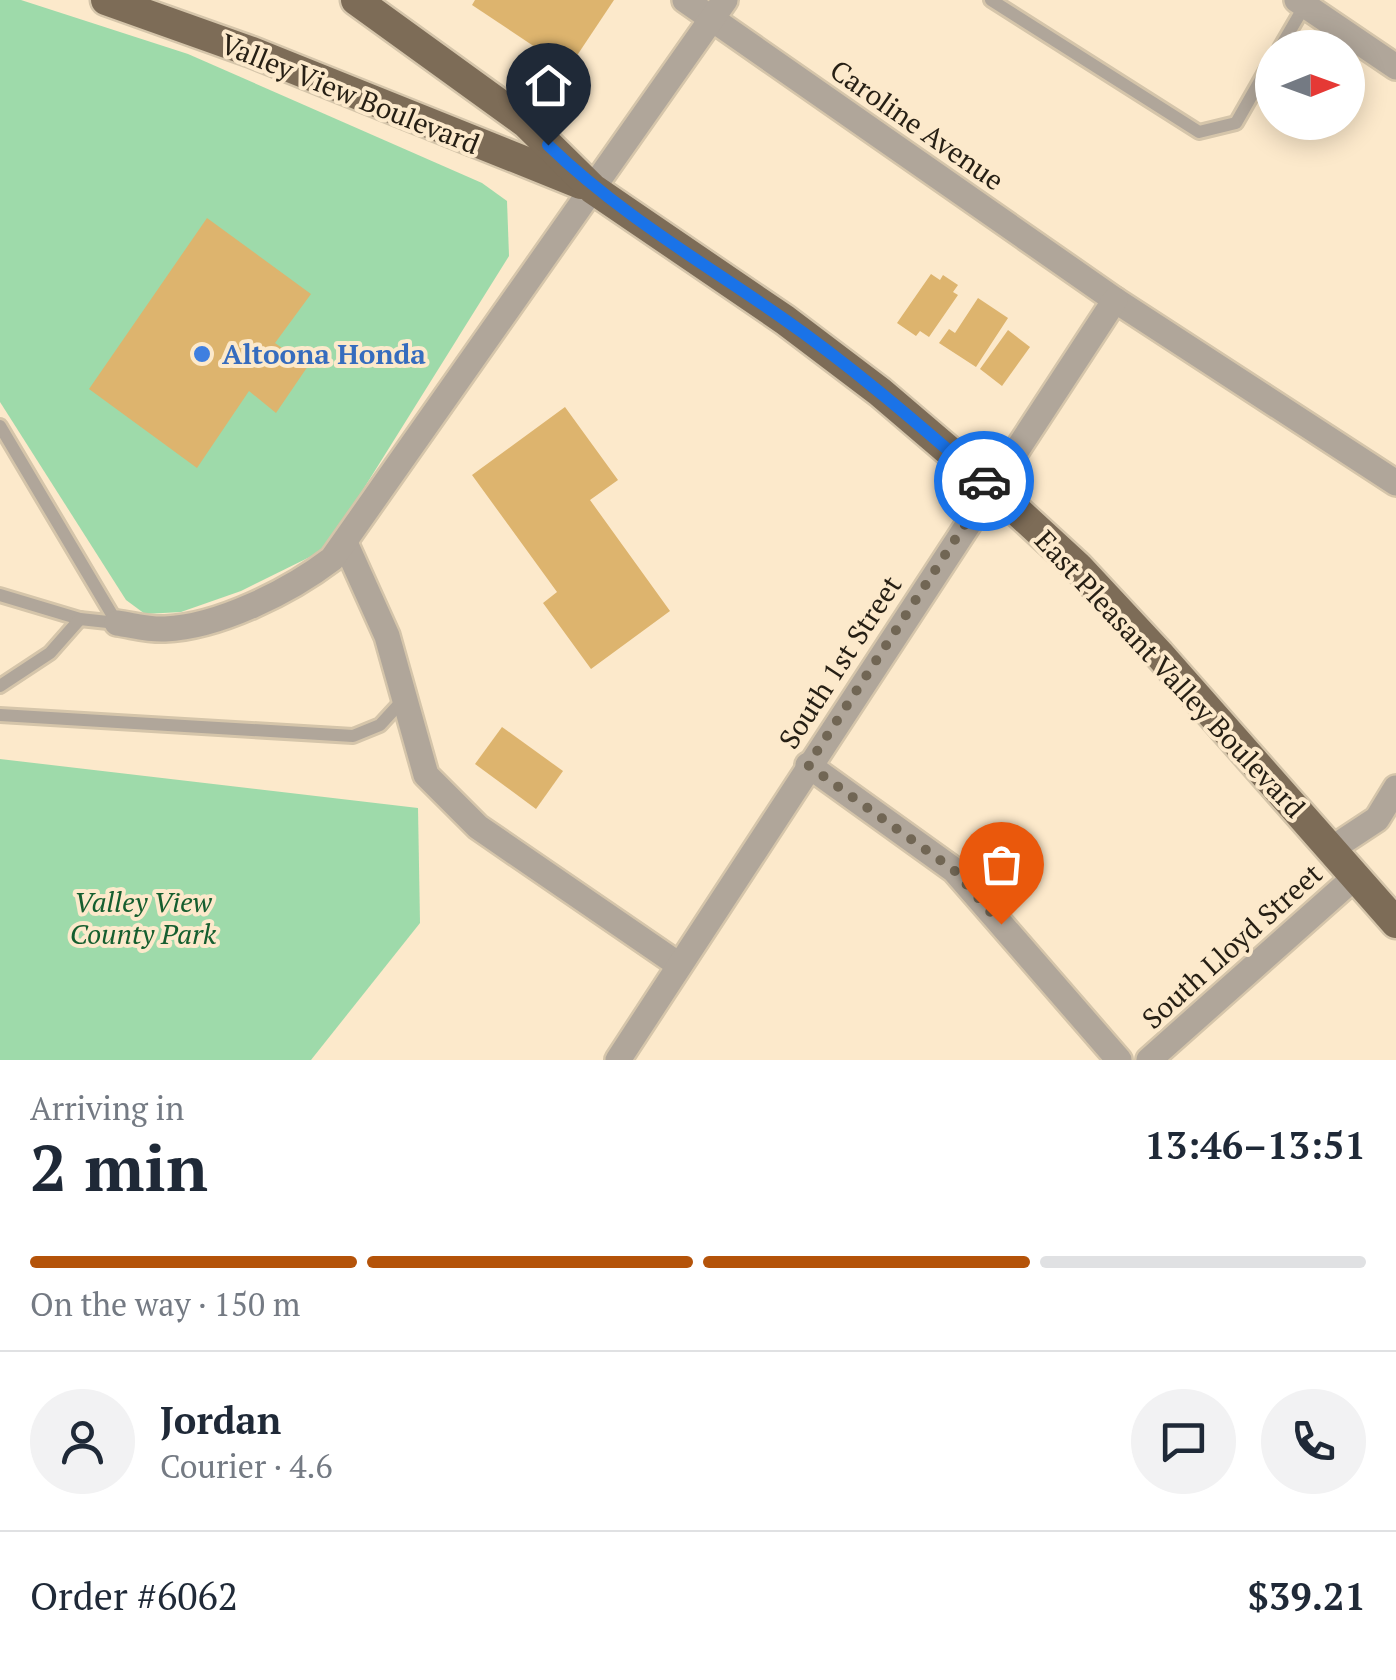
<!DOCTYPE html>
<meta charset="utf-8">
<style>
body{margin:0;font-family:"PT Serif",serif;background:#f2f2f3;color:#1f2937;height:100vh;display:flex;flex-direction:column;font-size:38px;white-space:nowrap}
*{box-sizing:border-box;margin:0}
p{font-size:32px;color:#747a83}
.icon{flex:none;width:55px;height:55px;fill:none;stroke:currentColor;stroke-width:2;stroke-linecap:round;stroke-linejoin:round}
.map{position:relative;height:1060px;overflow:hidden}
.panel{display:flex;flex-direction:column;background:#fff;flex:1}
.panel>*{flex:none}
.needle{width:65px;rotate:89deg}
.buttons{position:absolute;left:1255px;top:30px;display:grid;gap:20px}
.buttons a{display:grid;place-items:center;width:110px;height:110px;border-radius:50%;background:#fff;box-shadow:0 5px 25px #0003;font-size:50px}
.pin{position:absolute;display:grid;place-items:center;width:85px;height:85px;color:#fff;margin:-102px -42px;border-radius:50% 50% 50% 0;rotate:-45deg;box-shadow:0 0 10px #0007}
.pin .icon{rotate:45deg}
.courier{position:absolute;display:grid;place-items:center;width:100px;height:100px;margin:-50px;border:8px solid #1a73e8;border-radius:50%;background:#fff;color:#222;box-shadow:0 2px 12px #0007}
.overview em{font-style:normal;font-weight:700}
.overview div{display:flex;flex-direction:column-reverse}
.overview{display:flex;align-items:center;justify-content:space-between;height:170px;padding:0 30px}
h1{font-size:65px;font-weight:700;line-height:75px}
.bar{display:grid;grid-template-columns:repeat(4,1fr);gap:15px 10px;align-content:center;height:120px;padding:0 30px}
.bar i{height:12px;border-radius:8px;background:#e0e1e3}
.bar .on{background:#b45309}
.bar p{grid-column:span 4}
.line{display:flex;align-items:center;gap:25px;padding:0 30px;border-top:2px solid #e0e1e3}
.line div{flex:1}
.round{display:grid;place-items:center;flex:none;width:105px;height:105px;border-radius:52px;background:#f2f2f3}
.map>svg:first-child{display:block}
</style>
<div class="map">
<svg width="1396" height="1060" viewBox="0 0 1396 1060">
<rect width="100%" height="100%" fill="#fce9cb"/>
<g fill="#9edaaa">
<polygon points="0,0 21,0 188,54 482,183 507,201 509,256 326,549 241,591 181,612 145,614 126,600 0,402"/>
<polygon points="0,759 418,808 420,923 311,1060 0,1060"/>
</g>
<g fill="#ddb46e">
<polygon points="475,0 614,0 568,69 472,5"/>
<polygon points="207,218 311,294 275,343 308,366 276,413 249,391 197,468 89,389"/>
<polygon points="931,274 940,280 943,275 958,285 953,292 958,295 929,337 920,331 916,336 897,323"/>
<polygon points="978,298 1008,318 976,367 939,343 949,329 955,333"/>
<polygon points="1008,330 1030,347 1002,386 980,369"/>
<polygon points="565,407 618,480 590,500 670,611 591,669 543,603 557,592 472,475"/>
<polygon points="502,727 563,771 536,809 475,764"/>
</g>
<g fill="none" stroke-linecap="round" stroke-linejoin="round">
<g stroke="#d5c5aa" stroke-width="18">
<g id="service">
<polyline points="991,0 1199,132 1236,123 1272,60"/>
<polyline points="1280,48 1305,5"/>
<polyline points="0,426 117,623"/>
<polyline points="0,595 80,619 117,623"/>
<polyline points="0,686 50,653 80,619"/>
<polyline points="0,715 353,736 380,725 403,700"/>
</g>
</g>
<g stroke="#d5c5aa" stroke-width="30">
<g id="minor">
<polyline points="685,0 1115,300 1396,483"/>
<polyline points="1297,0 1396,67"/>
<polyline points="346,545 387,636 426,775 478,827 679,965"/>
<path d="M 117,623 C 132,625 149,630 165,629 C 219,627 290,591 332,559 L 725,0"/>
<polyline points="808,765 954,870 1119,1060"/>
<polyline points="1330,850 1377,819 1396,788"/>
<polyline points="618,1060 1115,300"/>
<polyline points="1149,1060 1355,877"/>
</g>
</g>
<g stroke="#d5c5aa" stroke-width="35">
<g id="primary">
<polyline points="106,0 252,52 581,184"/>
<polyline points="356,0 526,123 593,189 785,320 880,392 990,486 1078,567 1159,654 1396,923"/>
</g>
</g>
<use href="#service" stroke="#b0a69a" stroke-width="12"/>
<use href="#minor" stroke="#b0a69a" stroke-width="25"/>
<use href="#primary" stroke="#7d6c57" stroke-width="30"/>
</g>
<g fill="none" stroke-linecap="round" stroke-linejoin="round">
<polyline stroke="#716654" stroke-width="10" stroke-dasharray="0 18" points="984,481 990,486 808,765 954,870 1001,924"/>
<path stroke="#1a73e8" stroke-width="12" d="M 548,145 C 618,213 702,262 781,317 C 853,367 918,424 984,481"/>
</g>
<circle fill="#3f7fe0" stroke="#fce9cb" stroke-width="4" cx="202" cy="354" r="10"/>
<g text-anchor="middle" stroke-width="8" stroke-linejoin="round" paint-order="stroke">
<g font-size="28" fill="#261f14" stroke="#fce9cb">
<text transform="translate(350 94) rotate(22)" y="10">Valley View Boulevard</text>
<text transform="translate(917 125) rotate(35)" y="10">Caroline Avenue</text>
<text transform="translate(840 662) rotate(-57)" y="10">South 1st Street</text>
<text transform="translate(1170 674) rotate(47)" y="10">East Pleasant Valley Boulevard</text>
<text transform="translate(1232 946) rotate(-42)" y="10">South Lloyd Street</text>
</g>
<g font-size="28" font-weight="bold" fill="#366cbe" stroke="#fce9cb" text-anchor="start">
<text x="222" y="364">Altoona Honda</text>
</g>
<g font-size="28" font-style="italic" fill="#155e2f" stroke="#fce9cb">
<text x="143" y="912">Valley View<tspan x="143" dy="32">County Park</tspan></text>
</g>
</g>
</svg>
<div class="buttons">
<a><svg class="needle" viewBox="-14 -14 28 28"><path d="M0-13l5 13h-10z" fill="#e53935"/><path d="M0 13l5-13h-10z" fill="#747a83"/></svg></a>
</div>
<div class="pin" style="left:1001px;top:924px;background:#ea580c"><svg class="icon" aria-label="bag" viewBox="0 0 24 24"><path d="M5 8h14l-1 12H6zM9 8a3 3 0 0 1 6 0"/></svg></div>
<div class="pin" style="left:548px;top:145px;background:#1f2937"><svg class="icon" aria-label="home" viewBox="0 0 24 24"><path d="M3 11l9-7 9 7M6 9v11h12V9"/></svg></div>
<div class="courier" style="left:984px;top:481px"><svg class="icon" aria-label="car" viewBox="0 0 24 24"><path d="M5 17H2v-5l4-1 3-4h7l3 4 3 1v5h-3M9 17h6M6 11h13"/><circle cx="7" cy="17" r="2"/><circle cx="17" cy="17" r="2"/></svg></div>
</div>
<section class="panel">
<div class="overview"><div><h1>2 min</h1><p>Arriving in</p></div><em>13:46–13:51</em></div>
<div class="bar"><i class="on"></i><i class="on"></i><i class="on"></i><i></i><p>On the way · 150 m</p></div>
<div class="line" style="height:180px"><a class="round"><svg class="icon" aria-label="person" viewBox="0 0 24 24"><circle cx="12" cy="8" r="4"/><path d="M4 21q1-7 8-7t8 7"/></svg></a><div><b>Jordan</b><p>Courier · 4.6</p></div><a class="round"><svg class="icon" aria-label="chat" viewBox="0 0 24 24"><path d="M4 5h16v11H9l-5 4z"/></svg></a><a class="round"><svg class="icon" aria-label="phone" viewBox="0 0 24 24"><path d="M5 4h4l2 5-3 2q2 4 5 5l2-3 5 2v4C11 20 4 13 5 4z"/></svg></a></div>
<div class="line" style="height:130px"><div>Order #6062</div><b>$39.21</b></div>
</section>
